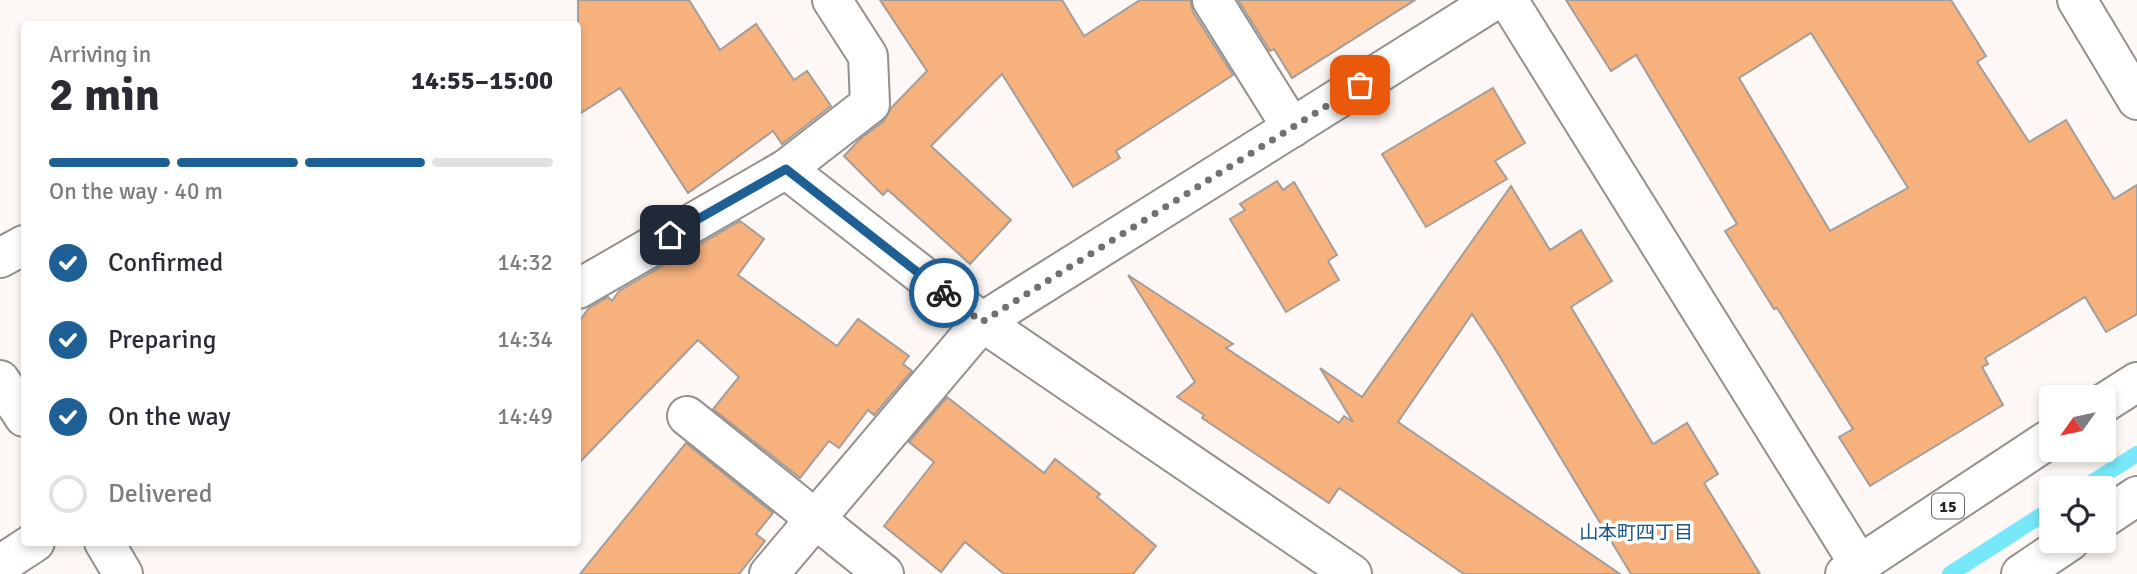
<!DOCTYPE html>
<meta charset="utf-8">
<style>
body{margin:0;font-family:Signika,"Noto Sans JP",sans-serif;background:#f7f7f7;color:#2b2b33;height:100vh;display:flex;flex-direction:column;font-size:26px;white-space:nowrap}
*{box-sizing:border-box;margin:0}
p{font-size:23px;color:#7c7c81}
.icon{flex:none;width:38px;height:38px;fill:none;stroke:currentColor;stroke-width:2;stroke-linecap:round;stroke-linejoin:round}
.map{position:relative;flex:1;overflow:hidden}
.drawer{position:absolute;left:21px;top:21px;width:560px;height:525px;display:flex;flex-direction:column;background:#fff;border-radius:7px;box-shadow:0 4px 10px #0003}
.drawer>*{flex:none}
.needle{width:46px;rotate:237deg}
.buttons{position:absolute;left:2039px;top:385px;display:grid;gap:14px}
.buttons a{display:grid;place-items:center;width:77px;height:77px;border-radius:7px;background:#fff;box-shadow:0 4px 10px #0003;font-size:35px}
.pin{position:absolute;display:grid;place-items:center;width:60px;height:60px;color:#fff;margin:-30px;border-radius:14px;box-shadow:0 4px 10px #0006}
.courier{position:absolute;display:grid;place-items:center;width:70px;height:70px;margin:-35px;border:5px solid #1e5f95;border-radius:50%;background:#fff;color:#222;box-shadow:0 2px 9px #0007}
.headline em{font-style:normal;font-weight:700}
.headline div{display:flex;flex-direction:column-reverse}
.headline{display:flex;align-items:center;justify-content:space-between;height:119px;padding:0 28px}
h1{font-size:46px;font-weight:700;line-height:52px}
.bar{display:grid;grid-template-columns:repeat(4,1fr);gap:10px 7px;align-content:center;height:84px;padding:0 28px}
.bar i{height:9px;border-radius:5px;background:#e1e1e2}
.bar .selected{background:#1e5f95}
.bar p{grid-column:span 4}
ol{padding:0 28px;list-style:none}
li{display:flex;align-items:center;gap:21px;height:77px}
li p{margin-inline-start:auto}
li .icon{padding:7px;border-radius:50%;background:#1e5f95;color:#fff;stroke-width:4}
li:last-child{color:#7c7c81}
li i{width:38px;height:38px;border:4px solid #e1e1e2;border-radius:50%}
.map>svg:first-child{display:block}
</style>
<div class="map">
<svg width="2137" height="574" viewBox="0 0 2137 574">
<rect width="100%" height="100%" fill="#fdf8f5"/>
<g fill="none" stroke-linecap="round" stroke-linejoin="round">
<g stroke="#77e8fa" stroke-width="16">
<polyline points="2083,488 2137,454"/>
<polyline points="1950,574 2051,509"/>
</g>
</g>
<g fill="#f6b17c" stroke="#a39e9b" stroke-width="2" fill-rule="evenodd">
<polygon points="578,0 689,0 720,50 756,24 794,80 807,71 831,106 782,144 773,131 688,193 620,88 578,115"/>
<polygon points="880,0 1062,0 1084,36 1140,0 1190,0 1193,12 1233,75 1116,151 1120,158 1073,187 1002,74 931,146 1011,220 970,264 888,190 883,195 844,156 860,139 884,121 891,108 927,71"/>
<polygon points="1238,0 1415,0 1292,78 1274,49 1270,51"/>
<path d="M 1566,0 L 1951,0 L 1986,56 L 1977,62 L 2029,142 L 2066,120 L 2114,199 L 2137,185 L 2137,314 L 2106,332 L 2085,297 L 1985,358 L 1988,364 L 1982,367 L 2003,405 L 1870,486 L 1839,437 L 1853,429 L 1777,308 L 1774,309 L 1725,231 L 1737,224 L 1636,55 L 1611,71 ZM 1811,33 L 1908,188 L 1830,231 L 1739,78 Z"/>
<polygon points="1493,88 1525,143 1495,161 1507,179 1426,227 1382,154"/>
<polygon points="1277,181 1283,190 1294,182 1337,255 1328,261 1339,280 1286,312 1230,219 1245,210 1240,204"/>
<polygon points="1511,186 1550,250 1581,230 1612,281 1571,307 1653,444 1687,423 1718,474 1704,483 1760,574 1631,574 1497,352 1472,314 1398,422 1620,574 1464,574 1339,488 1329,503 1202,418 1204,415 1177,397 1195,382 1128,275 1233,344 1226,348 1339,423 1344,416 1353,422 1320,368 1362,397"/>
<polygon points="740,221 764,239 738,275 837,346 858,319 909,356 903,364 912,371 874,415 868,410 839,448 829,441 800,478 713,409 739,377 698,340 578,464 578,323 589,308 608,297 612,301 619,291"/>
<polygon points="947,397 1044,473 1055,459 1100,494 1097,497 1156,546 1133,574 1004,574 965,542 941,572 884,526 934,462 909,442"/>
<polygon points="686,443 773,513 756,534 765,541 739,574 580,574"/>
</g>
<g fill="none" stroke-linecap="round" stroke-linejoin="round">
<g stroke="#94908c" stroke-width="42">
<g id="minor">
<polyline points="1212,0 1292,128"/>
<polyline points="1508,0 1859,564"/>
<polyline points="2077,0 2137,100"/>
<polyline points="786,169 982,322 1352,574"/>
<polyline points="0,258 24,245"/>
<polyline points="578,289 786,169 870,104 868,56 832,0"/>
<polyline points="0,380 24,417"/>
<polyline points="687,416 884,574"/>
<polyline points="2104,518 2137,496"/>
<polyline points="104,542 123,574"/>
<polyline points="0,565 35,542"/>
<polyline points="769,574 982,322 1495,0"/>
<polyline points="2021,574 2070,541"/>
</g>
</g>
<g stroke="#94908c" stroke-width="42">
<g id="major">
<polyline points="2104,403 2137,382"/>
<polyline points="1845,574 2051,438"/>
</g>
</g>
<use href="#minor" stroke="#fff" stroke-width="38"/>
<use href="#major" stroke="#fff" stroke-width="38"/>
</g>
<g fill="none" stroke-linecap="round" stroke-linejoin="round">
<polyline stroke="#73706e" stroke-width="7" stroke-dasharray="0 12.6" points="944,293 982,322 1360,85"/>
<polyline stroke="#1e5f95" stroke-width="9" points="670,235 786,169 944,293"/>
</g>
<g text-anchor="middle" stroke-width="7" stroke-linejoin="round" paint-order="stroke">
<rect fill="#fff" stroke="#686766" stroke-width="2" x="1932" y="493.5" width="32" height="25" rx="5"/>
<g font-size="16" font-weight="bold" fill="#282625">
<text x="1948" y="512">15</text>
</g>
<g font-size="19" fill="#1a5586" stroke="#fff">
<text x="1636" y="539">山本町四丁目</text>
</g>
</g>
</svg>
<div class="buttons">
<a><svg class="needle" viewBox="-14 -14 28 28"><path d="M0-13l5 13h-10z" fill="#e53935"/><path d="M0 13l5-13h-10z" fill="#7c7c81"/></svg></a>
<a><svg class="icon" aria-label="locate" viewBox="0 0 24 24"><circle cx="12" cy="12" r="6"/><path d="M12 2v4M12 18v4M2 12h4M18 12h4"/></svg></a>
</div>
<div class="pin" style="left:1360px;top:85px;background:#ea580c"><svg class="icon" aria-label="bag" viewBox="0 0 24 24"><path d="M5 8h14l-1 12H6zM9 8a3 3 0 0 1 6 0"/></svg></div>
<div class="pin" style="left:670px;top:235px;background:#1f2937"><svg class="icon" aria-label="home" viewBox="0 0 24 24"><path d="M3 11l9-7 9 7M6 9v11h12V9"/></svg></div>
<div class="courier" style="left:944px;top:293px"><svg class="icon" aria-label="bike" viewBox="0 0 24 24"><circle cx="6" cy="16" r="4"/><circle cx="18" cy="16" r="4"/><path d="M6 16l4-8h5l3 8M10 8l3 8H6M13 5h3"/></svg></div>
<section class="drawer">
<div class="headline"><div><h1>2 min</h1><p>Arriving in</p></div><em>14:55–15:00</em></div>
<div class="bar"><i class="selected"></i><i class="selected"></i><i class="selected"></i><i></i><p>On the way · 40 m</p></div>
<ol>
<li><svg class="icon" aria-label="check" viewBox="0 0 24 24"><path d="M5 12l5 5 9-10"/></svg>Confirmed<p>14:32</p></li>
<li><svg class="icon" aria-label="check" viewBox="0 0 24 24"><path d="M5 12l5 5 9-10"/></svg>Preparing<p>14:34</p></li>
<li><svg class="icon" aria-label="check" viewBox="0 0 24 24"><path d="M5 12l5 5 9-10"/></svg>On the way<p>14:49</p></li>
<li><i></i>Delivered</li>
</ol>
</section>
</div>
